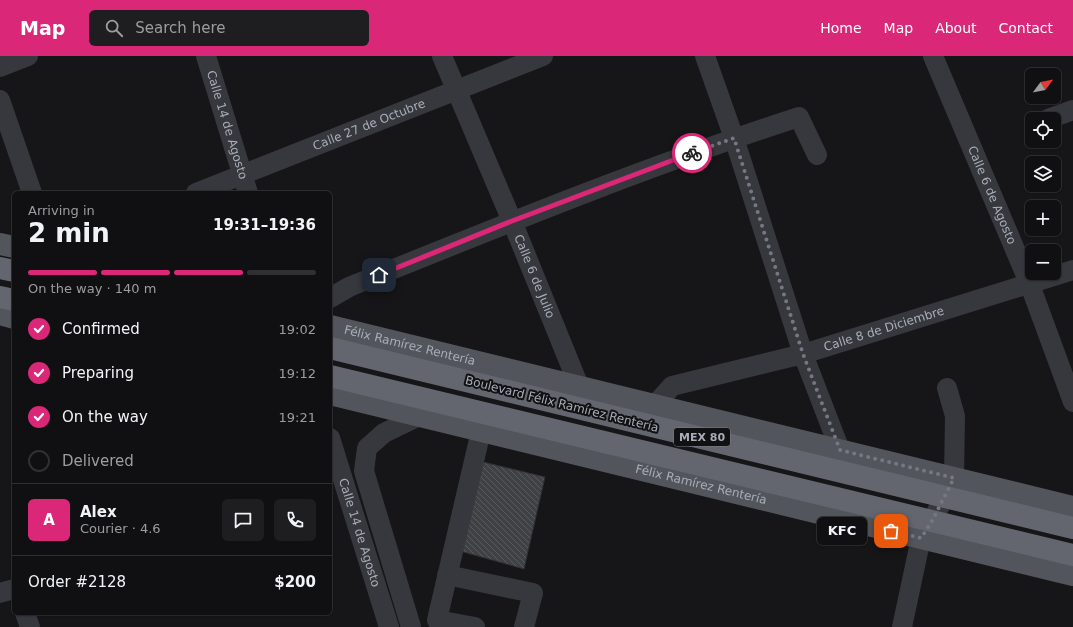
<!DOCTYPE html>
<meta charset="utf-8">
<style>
body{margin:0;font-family:"DejaVu Sans",sans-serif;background:#1e1e20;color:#f1f3f6;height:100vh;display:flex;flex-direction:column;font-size:15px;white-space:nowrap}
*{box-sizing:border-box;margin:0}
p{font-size:13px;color:#9c9d9f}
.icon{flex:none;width:22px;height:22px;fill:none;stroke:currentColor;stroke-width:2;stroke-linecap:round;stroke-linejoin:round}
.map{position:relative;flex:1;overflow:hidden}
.drawer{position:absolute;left:12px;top:135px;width:320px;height:424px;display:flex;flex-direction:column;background:#101012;border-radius:6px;box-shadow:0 1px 3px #0004,0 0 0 1px #303032}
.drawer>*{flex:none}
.needle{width:26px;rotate:58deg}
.buttons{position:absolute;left:1025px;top:12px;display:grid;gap:8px}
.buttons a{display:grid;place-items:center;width:36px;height:36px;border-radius:6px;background:#101012;box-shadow:0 1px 3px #0004,0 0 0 1px #303032;font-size:20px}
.pin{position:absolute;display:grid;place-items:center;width:34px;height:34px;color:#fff;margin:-17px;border-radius:8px;box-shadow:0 2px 6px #0006}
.courier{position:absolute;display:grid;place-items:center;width:40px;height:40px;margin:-20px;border:3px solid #db2777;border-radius:50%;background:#fff;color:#222;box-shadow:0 1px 5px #0007}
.bubble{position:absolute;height:28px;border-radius:6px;background:#101012;box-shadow:0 1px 3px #0004,0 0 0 1px #303032;font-size:13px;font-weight:700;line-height:28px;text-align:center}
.overview em{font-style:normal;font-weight:700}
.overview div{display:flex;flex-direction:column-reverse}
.overview{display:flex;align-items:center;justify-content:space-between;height:68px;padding:0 16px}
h1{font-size:26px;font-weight:700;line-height:30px}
.bar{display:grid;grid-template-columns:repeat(4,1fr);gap:6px 4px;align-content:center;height:48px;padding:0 16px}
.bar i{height:5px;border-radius:3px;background:#303032}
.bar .on{background:#db2777}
.bar p{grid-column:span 4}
.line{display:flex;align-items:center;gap:10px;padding:0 16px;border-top:1px solid #303032}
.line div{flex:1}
.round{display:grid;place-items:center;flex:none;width:42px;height:42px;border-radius:6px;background:#1e1e20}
ol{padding:0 16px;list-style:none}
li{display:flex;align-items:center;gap:12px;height:44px}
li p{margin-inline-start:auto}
li .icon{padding:4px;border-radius:50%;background:#db2777;color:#fff;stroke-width:4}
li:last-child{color:#9c9d9f}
li i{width:22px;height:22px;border:2px solid #303032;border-radius:50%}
header{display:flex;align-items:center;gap:24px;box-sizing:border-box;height:56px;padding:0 20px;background:#db2777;color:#fff}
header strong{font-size:19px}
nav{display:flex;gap:22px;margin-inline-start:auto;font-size:14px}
.search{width:280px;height:36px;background:#1e1e20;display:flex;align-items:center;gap:10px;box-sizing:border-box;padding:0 14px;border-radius:6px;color:#9c9d9f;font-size:15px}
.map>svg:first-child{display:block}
</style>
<header>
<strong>Map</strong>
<div class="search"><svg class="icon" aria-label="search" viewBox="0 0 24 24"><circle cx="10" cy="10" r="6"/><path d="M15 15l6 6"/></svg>Search here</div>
<nav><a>Home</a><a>Map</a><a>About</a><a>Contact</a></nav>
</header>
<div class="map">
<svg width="1073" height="571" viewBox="0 0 1073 571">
<defs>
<pattern id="building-back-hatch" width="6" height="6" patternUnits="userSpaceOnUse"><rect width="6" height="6" fill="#404145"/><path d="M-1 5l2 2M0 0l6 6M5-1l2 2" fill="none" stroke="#595a5e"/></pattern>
</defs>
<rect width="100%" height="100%" fill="#161618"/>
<polygon fill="url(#building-back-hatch)" stroke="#303034" points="479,405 545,421 524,513 460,495"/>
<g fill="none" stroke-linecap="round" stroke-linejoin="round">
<g stroke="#37383d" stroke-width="20">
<path id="s1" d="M 206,0 L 248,137"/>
<path id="s2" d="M 442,0 L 512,165 L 579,330"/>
<polyline points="705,0 734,82 803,298 840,394"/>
<path id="s3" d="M 933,0 L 1030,229 L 1073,346"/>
<polyline points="0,11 28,0"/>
<polyline points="0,44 32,137"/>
<polyline points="1048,63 1073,54"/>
<path id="s4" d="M 196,137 L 543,0"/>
<path d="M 330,242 L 349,231 C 498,171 647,110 799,61 L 817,99"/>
<path id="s5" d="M 655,349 L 672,330 L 803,298 L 1073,214"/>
<path id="s6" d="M 330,382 L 389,571"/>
<polyline points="447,519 533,537 524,571"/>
<polyline points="0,537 14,533"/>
<polyline points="25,557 30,571"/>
<polyline points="411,571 364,415 367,392 384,377 419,360"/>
<polyline points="475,571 437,564 481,375"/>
<polyline points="902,571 921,482 932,465 954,422 955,360 947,332"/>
</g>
<g stroke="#53555c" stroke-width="22">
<polyline points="0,188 14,191"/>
<polyline points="0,258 14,262"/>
<path id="s7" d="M 330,270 L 1073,451"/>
<path id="s8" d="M 330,338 L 1073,519"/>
</g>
<g stroke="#63666e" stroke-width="22">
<polyline points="0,212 14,215"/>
<polyline points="0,241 14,244"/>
<polyline points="330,292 1073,472"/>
<polyline points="330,320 1073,499"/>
</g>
</g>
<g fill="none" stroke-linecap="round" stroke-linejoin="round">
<polyline stroke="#757880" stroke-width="4" stroke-dasharray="0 7.2" points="692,97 734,82 803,298 840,394 954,422 932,465 921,482 891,475"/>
<polyline stroke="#db2777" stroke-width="5" points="379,219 512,165 692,97"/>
</g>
<g text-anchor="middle" stroke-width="4" stroke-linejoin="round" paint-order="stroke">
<rect fill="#111113" stroke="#7b7e86" stroke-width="1" x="674" y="372" width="56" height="18" rx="3"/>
<g font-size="11" font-weight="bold" fill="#a8adb8">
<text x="702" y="385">MEX 80</text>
</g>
<g font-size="12" fill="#a8adb8" stroke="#111113">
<text dy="4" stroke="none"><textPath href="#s4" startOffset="186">Calle 27 de Octubre</textPath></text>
<text dy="4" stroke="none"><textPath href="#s1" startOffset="72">Calle 14 de Agosto</textPath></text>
<text dy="4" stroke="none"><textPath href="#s3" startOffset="151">Calle 6 de Agosto</textPath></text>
<text dy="4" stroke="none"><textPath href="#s2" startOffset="239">Calle 6 de Julio</textPath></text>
<text dy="4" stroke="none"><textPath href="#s5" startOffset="245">Calle 8 de Diciembre</textPath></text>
<text dy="4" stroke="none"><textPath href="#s7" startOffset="82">Félix Ramírez Rentería</textPath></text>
<text transform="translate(562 348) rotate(14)" y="4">Boulevard Félix Ramírez Rentería</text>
<text dy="4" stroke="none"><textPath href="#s8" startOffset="382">Félix Ramírez Rentería</textPath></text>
<text dy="4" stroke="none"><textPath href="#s6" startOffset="99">Calle 14 de Agosto</textPath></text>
</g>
</g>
</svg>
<div class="buttons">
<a><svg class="needle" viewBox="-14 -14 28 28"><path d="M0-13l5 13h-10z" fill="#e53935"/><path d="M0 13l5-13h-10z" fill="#9c9d9f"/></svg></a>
<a><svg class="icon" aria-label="locate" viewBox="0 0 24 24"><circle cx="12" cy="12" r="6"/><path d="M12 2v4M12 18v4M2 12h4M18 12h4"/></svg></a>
<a><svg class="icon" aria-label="layers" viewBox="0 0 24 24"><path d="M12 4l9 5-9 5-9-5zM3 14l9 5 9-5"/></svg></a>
<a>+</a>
<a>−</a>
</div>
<div class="pin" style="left:891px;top:475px;background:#ea580c"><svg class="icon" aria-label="bag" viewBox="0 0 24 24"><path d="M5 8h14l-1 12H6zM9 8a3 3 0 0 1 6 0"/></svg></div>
<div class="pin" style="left:379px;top:219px;background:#1f2937"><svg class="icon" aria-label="home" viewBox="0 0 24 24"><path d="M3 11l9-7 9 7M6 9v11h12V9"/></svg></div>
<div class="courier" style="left:692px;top:97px"><svg class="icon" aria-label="bike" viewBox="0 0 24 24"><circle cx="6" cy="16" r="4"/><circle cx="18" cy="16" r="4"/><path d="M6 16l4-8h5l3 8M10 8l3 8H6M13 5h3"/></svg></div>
<div class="bubble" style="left:817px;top:461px;width:50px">KFC</div>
<section class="drawer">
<div class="overview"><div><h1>2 min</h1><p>Arriving in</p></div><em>19:31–19:36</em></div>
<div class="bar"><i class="on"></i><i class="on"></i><i class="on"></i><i></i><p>On the way · 140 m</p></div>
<ol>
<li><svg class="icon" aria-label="check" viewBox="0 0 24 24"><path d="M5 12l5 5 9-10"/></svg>Confirmed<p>19:02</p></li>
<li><svg class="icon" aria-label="check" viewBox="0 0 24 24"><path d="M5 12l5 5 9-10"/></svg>Preparing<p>19:12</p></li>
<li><svg class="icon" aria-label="check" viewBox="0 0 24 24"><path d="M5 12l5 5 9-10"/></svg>On the way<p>19:21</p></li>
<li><i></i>Delivered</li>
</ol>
<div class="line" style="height:72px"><b class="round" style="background:#db2777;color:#fff">A</b><div><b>Alex</b><p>Courier · 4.6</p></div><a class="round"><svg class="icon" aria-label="chat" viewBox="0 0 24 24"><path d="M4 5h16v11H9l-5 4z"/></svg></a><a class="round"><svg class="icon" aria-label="phone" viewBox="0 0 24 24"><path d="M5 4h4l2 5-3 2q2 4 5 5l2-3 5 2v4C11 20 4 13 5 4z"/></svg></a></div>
<div class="line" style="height:52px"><div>Order #2128</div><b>$200</b></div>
</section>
</div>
